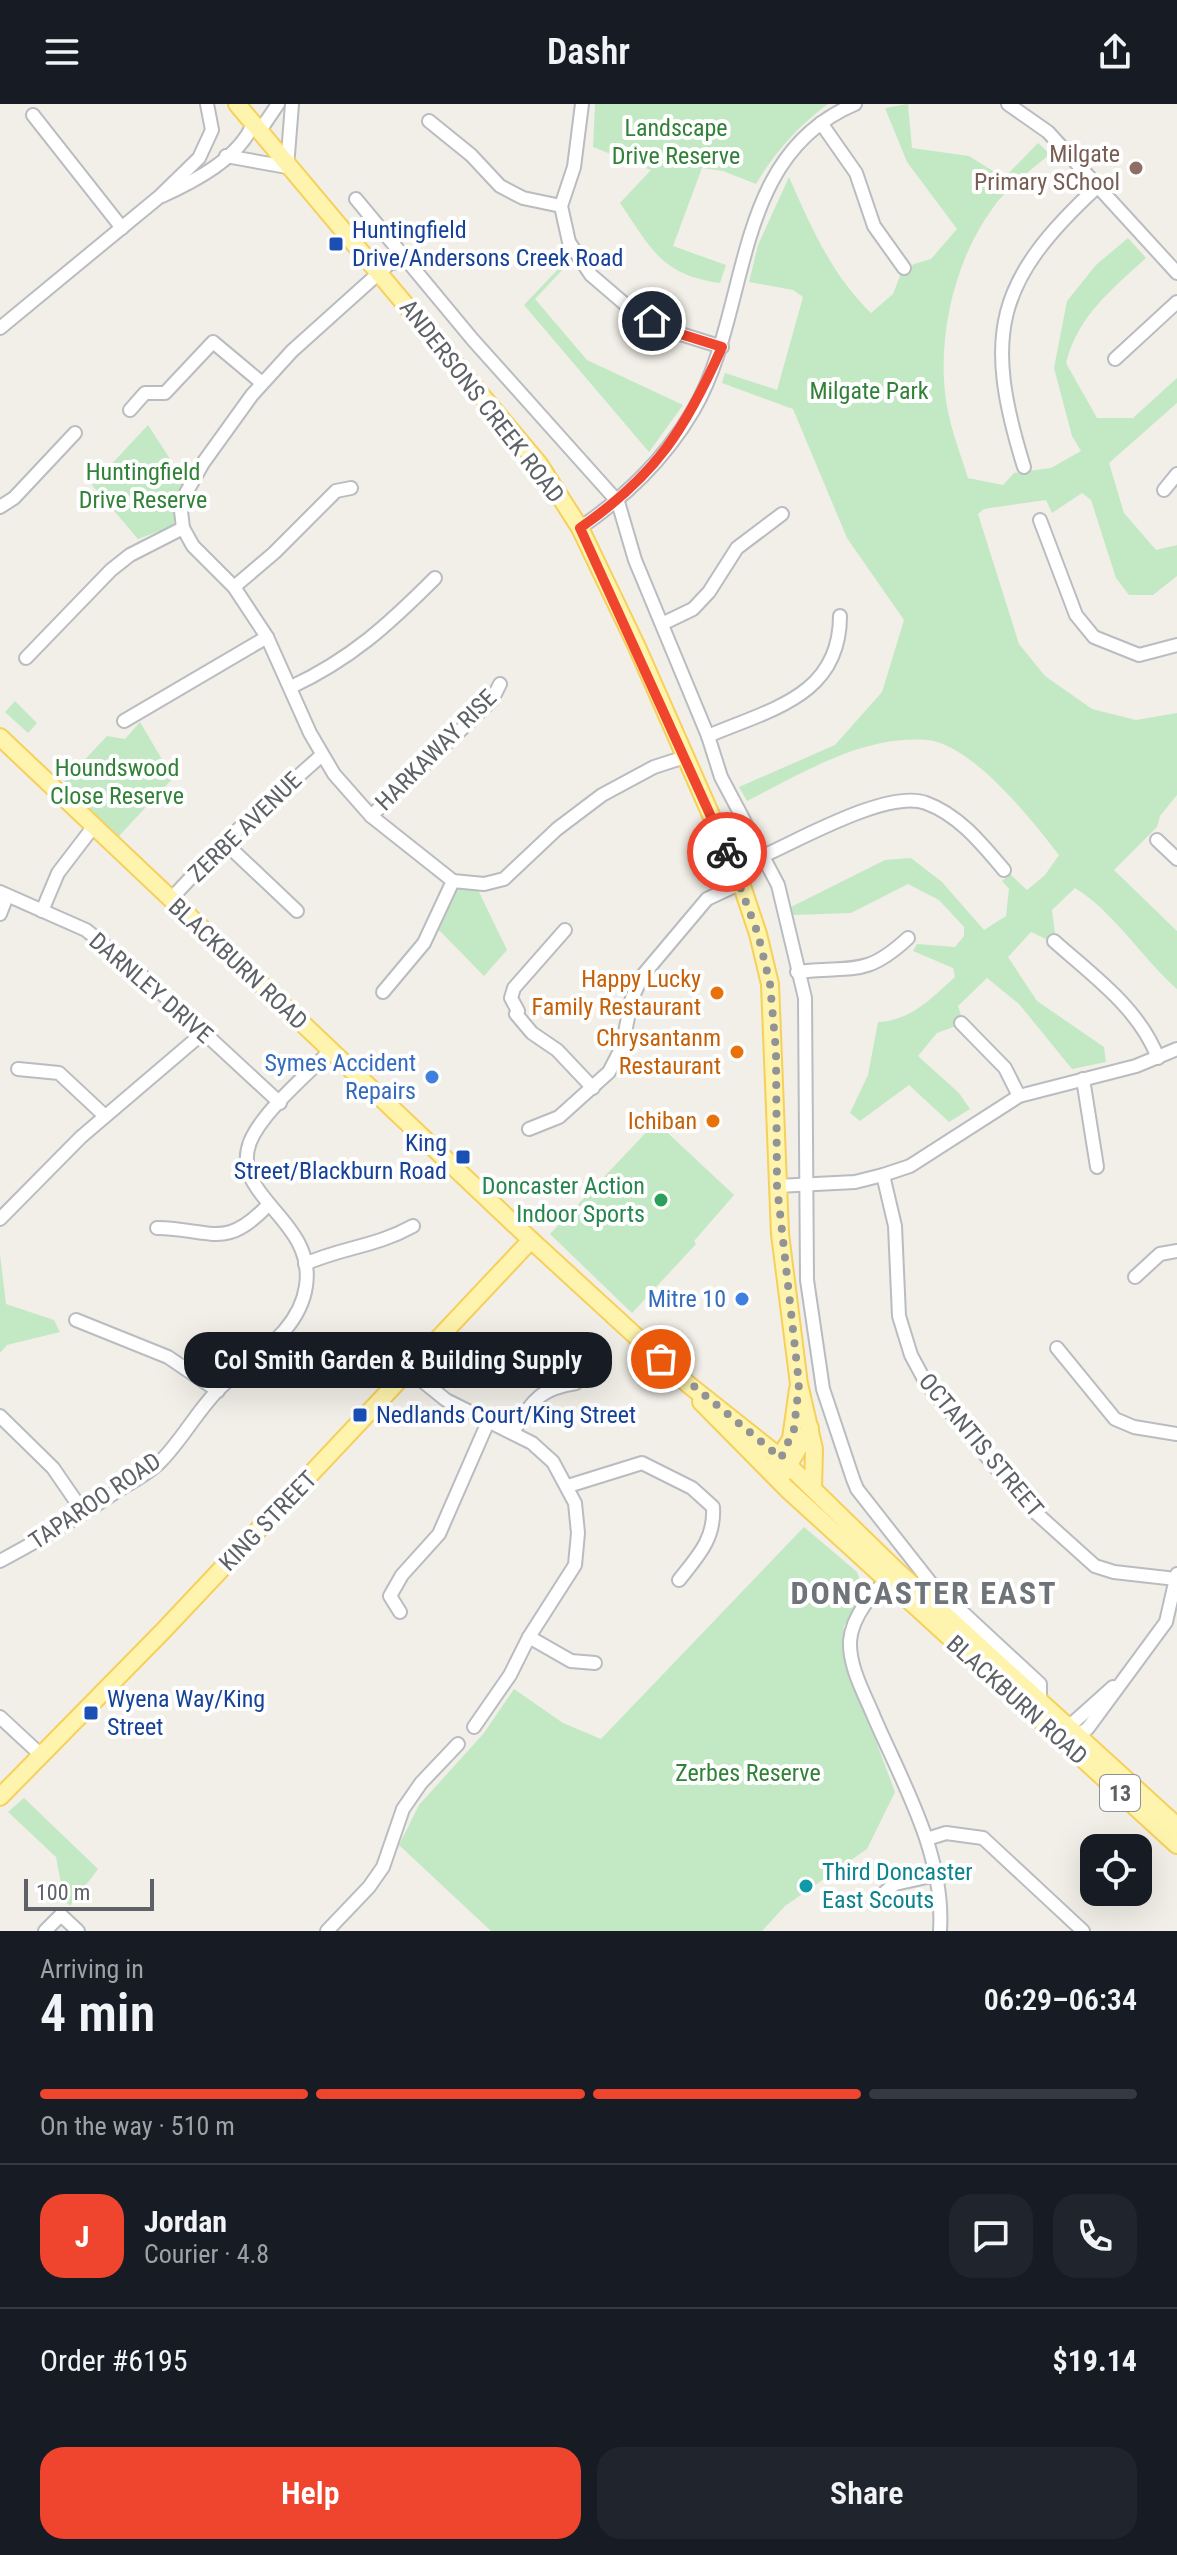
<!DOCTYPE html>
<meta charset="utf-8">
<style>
body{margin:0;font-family:"Roboto Condensed",sans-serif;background:#20242c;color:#f1f3f6;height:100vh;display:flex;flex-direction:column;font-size:30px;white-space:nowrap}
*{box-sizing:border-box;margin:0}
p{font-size:26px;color:#9ea1a6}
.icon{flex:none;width:44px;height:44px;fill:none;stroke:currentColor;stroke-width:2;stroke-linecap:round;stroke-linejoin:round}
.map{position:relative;height:1827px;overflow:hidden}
.details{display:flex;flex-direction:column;background:#171b24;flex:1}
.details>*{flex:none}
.buttons{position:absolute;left:1080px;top:1730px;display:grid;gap:16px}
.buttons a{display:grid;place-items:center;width:72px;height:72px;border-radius:16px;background:#171b24;box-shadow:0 8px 32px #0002;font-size:40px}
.scale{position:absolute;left:24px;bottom:20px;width:130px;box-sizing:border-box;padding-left:8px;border:4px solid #5e6267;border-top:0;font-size:22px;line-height:28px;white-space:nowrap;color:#5e6267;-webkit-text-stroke:6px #fff;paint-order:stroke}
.pin{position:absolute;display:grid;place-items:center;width:68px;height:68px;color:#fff;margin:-34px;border:4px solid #fff;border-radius:50%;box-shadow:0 2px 8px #0007}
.courier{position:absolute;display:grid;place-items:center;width:80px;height:80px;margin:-40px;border:6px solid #ef442e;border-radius:50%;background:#fff;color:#222;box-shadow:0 2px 10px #0007}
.bubble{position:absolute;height:56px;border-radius:24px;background:#171b24;box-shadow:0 8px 32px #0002;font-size:26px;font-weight:600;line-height:56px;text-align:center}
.summary em{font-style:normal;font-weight:600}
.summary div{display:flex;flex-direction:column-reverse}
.summary{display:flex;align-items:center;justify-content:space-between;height:136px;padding:0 40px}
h1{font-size:52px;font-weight:600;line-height:60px}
.bar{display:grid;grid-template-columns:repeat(4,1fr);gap:12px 8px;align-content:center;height:96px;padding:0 40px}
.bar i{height:10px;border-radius:6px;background:#363941}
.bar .active{background:#ef442e}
.bar p{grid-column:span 4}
.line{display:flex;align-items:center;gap:20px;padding:0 40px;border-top:2px solid #363941}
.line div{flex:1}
.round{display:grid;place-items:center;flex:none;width:84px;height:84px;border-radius:24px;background:#20242c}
.cta{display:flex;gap:16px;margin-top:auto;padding:16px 40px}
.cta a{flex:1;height:92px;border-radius:24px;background:#ef442e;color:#fff;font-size:32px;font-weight:600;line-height:92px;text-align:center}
.cta a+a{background:#20242c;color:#f1f3f6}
header{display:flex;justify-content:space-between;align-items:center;height:104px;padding:0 40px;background:#171b24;font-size:36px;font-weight:600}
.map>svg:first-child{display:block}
</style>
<header><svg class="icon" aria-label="menu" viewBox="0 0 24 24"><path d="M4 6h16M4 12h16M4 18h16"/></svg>Dashr<svg class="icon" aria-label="share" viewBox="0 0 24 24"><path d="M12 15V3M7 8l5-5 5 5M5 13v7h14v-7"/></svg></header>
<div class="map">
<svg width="1177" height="1827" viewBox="0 0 1177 1827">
<rect width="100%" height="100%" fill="#f1efe7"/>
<g fill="#c3e9c4">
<path d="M 595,0 L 828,0 C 798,22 775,48 756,80 L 723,67 L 702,64 L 673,142 L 726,161 L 720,179 C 661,171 651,144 620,99 L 651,66 L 593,43 Z"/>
<path d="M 908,0 L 912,44 L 969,52 L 1004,74 L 1038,39 L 1050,50 C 1030,67 1006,84 992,105 C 954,158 937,233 946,297 C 950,323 960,349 968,374 L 1003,381 L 1014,369 L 1051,364 L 1081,347 L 1072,332 L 1054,264 L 1067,197 L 1096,161 L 1128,134 L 1146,154 C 1111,186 1078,212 1066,259 L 1097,314 L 1133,314 L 1177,274 L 1177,299 L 1109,359 L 1124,409 L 1156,446 L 1177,441 L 1177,472 L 1153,491 L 1129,491 L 1116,474 L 1091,396 L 1082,389 L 1052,409 L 1046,396 L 984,405 L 978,410 L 1019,540 L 1045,572 L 1092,605 L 1136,616 L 1177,609 L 1177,691 L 1160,712 L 1157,723 L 1114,766 L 1177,827 L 1177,885 C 1143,855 1112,806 1075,784 L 1052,806 L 1055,829 L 1048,836 L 1031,828 L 1008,853 L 1037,897 L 1104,943 L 1106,958 L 1072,965 L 1019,900 L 987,874 L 958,902 L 962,914 L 956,922 L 937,929 L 918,952 L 959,989 L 970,1005 L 949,1018 L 909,981 L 860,1017 L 850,1009 L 868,971 L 878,918 C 910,917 932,894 955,873 L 953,864 L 913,847 L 917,840 L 955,843 L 964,832 L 964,823 L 939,796 L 908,780 L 851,809 L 793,811 L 791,803 L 885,756 L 911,754 L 942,778 L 984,826 L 1006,812 L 1009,785 L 1002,777 L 1010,770 L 1027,786 L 1045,771 L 1059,751 C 1033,717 972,640 927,636 C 863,631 802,669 747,697 L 739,683 L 835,641 L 882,588 L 904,516 L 847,434 L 793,305 L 722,279 L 725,269 L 777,286 L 803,193 L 793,186 L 749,178 L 758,141 L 789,73 C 811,123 831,170 871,209 L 893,190 L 900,172 L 914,160 L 931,155 L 957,125 L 907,58 L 885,4 Z"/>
<polygon points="563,160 565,163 535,195 587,256 683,301 649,348 524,201"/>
<polygon points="148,321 185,378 173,422 138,435 92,381"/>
<polygon points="15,597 37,619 28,629 5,608"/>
<polygon points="140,618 173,674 118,733 62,680 107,632 125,635"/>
<polygon points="453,785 478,786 507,846 484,872 436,823"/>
<polygon points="656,1018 734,1091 694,1137 696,1140 632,1209 550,1130"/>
<polygon points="0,1150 6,1200 54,1216 60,1228 7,1241 0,1249"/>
<polygon points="804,1423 857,1468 865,1490 844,1522 843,1549 895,1688 867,1745 785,1802 762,1827 491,1827 399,1741 419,1701 484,1629 514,1585 563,1619 601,1635"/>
<polygon points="24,1694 98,1765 70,1802 64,1795 56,1753 8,1708"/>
</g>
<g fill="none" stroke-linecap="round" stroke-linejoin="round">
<g stroke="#b9bcc0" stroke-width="16">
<g id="minor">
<polyline points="582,0 574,63 561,102 569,138 591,171 633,207 671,227 722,243"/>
<polyline points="1008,0 1048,28 1177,169"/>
<polyline points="33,11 122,124"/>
<polyline points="429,17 471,51 500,82 523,94 561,102"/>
<polyline points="821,19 856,69 874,122 904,164"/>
<polyline points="259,28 278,0"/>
<polyline points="226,52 287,63 292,0"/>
<path d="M 162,92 C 195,77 239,54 253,20"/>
<polyline points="356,95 473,236 618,398 635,456 708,632 721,673 778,781 805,894 807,1176 823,1285 853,1375 857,1385 930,1478 1040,1580 1040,1598"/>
<polyline points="407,157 390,159 292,247 252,291 203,359 186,389 181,407 183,424 193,442 234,483 267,533 310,629 334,670 371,712 453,777 484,780 504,775 557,725 602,691 654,663 685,653"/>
<polyline points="0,224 159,93 199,54 212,26 207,0"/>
<polyline points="1115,255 1177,198"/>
<polyline points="130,306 145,289 165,289 213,238 262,279"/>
<path d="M 1024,363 C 983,231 995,177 1097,83"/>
<polyline points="1164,386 1177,370"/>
<polyline points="0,403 14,394 75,329"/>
<polyline points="1040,416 1076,511 1094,533 1139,551 1177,541"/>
<path d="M 580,424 C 626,392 664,356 693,307 C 752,207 729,53 855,0"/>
<polyline points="234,483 274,449 336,387 351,384"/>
<polyline points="664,519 693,505 709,488 737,444 782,410"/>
<polyline points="26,554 111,466 130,451 183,424"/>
<path d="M 291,583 C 351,555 388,521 435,474"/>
<polyline points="124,617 267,533"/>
<path d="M 708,632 C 771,605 840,592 840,512"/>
<polyline points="371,712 492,596 500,580"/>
<polyline points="1157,736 1177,755"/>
<polyline points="224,738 297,807"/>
<path d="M 765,751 C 801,735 889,685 926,699 C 959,711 982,740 1004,766"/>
<polyline points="0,788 86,826 146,875 280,999"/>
<polyline points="170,796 224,738 322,651"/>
<polyline points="42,807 58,769 94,722"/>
<polyline points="0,810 7,792"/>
<polyline points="565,826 514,884 511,894 518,907 516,910 532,929 557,946 593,984"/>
<path d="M 1054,837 C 1093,872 1139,904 1158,954"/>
<path d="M 797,868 C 851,861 864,875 908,834"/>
<polyline points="383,888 424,839 453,777"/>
<polyline points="961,919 1005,964 1019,992"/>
<polyline points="18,965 59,969 105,1012"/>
<polyline points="1083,975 1097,1063"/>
<polyline points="529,1025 559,1013 609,968 622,943 632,894 643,871 707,795 741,779"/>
<polyline points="883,1071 895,1122 899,1212 911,1251 926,1279 1025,1399 1095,1462 1114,1468 1176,1475"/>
<polyline points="777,1082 855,1078 883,1071 910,1062 1019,992 1136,962 1177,945"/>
<polyline points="0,1115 81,1033 203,929"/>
<path d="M 157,1124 C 212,1125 225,1147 269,1100"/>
<path d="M 305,1160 C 343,1143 375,1143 413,1122"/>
<polyline points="1135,1173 1160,1150 1177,1147"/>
<polyline points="76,1216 168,1253 218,1287"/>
<polyline points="1057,1244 1115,1315 1134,1323 1177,1330"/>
<polyline points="410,1267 446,1296 532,1339 553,1358 575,1399 578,1429 575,1461 529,1533 510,1571 474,1623"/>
<polyline points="0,1312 53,1364 84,1409"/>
<path d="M 513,1328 C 533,1297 538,1285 576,1279"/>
<path d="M 568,1382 L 642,1359 L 692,1384 L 713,1403 C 715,1435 698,1452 679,1476"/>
<path d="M 0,1457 C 41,1435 81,1412 120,1385 C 133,1377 149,1369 160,1358 C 181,1337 196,1309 217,1287 C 248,1255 299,1231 306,1182 C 316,1115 229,1093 250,1038 C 262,1008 307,971 330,947"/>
<path d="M 892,1472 C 873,1487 852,1512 850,1537 C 849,1563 864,1589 874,1613 C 903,1680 945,1751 940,1827"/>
<polyline points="400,1508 390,1492 402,1471 439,1430 488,1318"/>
<polyline points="529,1533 571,1557 595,1559"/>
<polyline points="0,1613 41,1651"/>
<polyline points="1065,1626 1113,1583"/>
<polyline points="1072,1637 1088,1624 1166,1518 1177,1470"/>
<polyline points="927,1735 946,1729 983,1734 1083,1827"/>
<polyline points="884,1789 895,1780 936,1771"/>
<polyline points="45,1827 61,1811 78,1827"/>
<polyline points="327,1827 369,1783 383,1763 403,1705 421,1679 458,1640"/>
</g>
</g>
<g stroke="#f6d05a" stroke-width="20">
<g id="major">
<polyline points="237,0 539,360 580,424 637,543 741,779 758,830 770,880 780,1130 799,1280 814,1345 813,1385"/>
<polyline points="0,633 531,1136 689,1281 781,1354 897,1467 1177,1722"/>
<polyline points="701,1298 787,1385 1177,1741"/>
<polyline points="775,1360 791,1335 798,1285"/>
<polyline points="784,1369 810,1324"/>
<polyline points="0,1693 164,1526 531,1136"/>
</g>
</g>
<use href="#minor" stroke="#fff" stroke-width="12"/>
<use href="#major" stroke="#fff4ad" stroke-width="16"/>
</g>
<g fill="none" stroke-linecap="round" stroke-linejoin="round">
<polyline stroke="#919394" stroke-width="8" stroke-dasharray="0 14.4" points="661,1255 781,1354 794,1325 799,1280 777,1082 776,947 770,880 758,830 727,748"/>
<path stroke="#ef442e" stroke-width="10" d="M 652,217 L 671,227 L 722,243 C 685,326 656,371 580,424 L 727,748"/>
</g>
<circle fill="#8d6e63" stroke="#fff" stroke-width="3" cx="1136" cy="64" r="8"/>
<g fill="#1a4fb4" stroke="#fff" stroke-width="3">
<rect x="328" y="132" width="16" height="16" rx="4"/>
<rect x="455" y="1045" width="16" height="16" rx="4"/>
<rect x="352" y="1303" width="16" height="16" rx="4"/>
<rect x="83" y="1601" width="16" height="16" rx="4"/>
</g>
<g fill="#e8710a" stroke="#fff" stroke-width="3">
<circle cx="717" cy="889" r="8"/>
<circle cx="737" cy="948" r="8"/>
<circle cx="713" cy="1017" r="8"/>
</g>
<g fill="#3f7fe0" stroke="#fff" stroke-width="3">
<circle cx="432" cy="973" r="8"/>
<circle cx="742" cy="1195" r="8"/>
</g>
<circle fill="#2e9e5b" stroke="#fff" stroke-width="3" cx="661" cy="1096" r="8"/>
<circle fill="#0f9aa8" stroke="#fff" stroke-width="3" cx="806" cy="1782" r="8"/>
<g text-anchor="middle" stroke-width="8" stroke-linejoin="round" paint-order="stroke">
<rect fill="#fff" stroke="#8e9195" stroke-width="2" x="1100" y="1671" width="40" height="36" rx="6"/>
<g font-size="22" font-weight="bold" fill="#5e6267">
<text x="1120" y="1697">13</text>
</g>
<g font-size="24" fill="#318238" stroke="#fff">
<text x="676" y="32">Landscape<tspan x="676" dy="28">Drive Reserve</tspan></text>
<text x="869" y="295">Milgate Park</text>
<text x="143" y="376">Huntingfield<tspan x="143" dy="28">Drive Reserve</tspan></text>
<text x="117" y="672">Houndswood<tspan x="117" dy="28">Close Reserve</tspan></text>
<text x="748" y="1677">Zerbes Reserve</text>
</g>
<g font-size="24" fill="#785e54" stroke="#fff" text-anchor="end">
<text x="1120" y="58">Milgate<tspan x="1120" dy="28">Primary SChool</tspan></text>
</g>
<g font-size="24" fill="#164399" stroke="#fff" text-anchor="start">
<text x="352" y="134">Huntingfield<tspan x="352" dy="28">Drive/Andersons Creek Road</tspan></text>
<text x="447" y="1047" text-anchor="end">King<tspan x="447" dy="28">Street/Blackburn Road</tspan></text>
<text x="376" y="1319">Nedlands Court/King Street</text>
<text x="107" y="1603">Wyena Way/King<tspan x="107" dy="28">Street</tspan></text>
</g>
<g font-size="24" fill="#5e6267" stroke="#fff">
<text transform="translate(482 297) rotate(52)" y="8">ANDERSONS CREEK ROAD</text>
<text transform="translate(436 646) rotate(-45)" y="8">HARKAWAY RISE</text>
<text transform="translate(245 723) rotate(-44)" y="8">ZERBE AVENUE</text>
<text transform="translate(238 860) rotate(43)" y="8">BLACKBURN ROAD</text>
<text transform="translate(151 884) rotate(41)" y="8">DARNLEY DRIVE</text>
<text transform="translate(981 1341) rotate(50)" y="8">OCTANTIS STREET</text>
<text transform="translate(95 1397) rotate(-34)" y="8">TAPAROO ROAD</text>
<text transform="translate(268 1417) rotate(-46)" y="8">KING STREET</text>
<text transform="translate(1017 1596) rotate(42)" y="8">BLACKBURN ROAD</text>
</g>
<g font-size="24" fill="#c56008" stroke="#fff" text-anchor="end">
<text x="701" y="883">Happy Lucky<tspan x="701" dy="28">Family Restaurant</tspan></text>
<text x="721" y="942">Chrysantanm<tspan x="721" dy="28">Restaurant</tspan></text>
<text x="697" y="1025">Ichiban</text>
</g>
<g font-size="24" fill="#366cbe" stroke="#fff" text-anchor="end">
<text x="416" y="967">Symes Accident<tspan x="416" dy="28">Repairs</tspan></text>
<text x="726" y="1203">Mitre 10</text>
</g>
<g font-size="24" fill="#27864d" stroke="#fff" text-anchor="end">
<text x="645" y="1090">Doncaster Action<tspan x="645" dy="28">Indoor Sports</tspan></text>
</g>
<g font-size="24" fill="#0d838f" stroke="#fff" text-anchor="start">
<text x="822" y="1776">Third Doncaster<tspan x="822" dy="28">East Scouts</tspan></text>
</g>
<g font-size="32" font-weight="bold" letter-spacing="2" fill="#6f7479" stroke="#fff">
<text x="924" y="1500">DONCASTER EAST</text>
</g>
</g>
</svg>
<div class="buttons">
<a><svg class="icon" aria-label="locate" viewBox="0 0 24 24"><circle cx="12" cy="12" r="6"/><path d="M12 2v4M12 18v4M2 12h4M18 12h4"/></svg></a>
</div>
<div class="scale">100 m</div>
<div class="pin" style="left:661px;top:1255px;background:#ea580c"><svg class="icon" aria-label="bag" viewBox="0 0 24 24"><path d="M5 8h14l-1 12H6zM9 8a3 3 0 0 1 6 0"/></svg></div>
<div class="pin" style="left:652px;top:217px;background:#1f2937"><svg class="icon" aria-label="home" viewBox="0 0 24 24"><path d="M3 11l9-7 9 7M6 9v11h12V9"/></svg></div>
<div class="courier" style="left:727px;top:748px"><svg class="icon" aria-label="bike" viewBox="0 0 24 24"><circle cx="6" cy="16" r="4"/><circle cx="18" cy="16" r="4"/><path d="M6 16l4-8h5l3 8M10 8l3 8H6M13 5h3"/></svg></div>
<div class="bubble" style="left:184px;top:1228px;width:428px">Col Smith Garden &amp; Building Supply</div>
</div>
<section class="details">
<div class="summary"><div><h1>4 min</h1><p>Arriving in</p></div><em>06:29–06:34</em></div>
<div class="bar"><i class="active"></i><i class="active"></i><i class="active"></i><i></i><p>On the way · 510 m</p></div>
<div class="line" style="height:144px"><b class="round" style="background:#ef442e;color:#fff">J</b><div><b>Jordan</b><p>Courier · 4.8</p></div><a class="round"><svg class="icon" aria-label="chat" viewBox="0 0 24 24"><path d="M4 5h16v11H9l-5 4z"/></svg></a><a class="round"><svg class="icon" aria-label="phone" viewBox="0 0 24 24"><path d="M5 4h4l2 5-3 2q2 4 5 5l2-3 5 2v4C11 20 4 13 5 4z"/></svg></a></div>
<div class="line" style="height:104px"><div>Order #6195</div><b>$19.14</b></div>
<div class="cta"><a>Help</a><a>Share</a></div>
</section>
